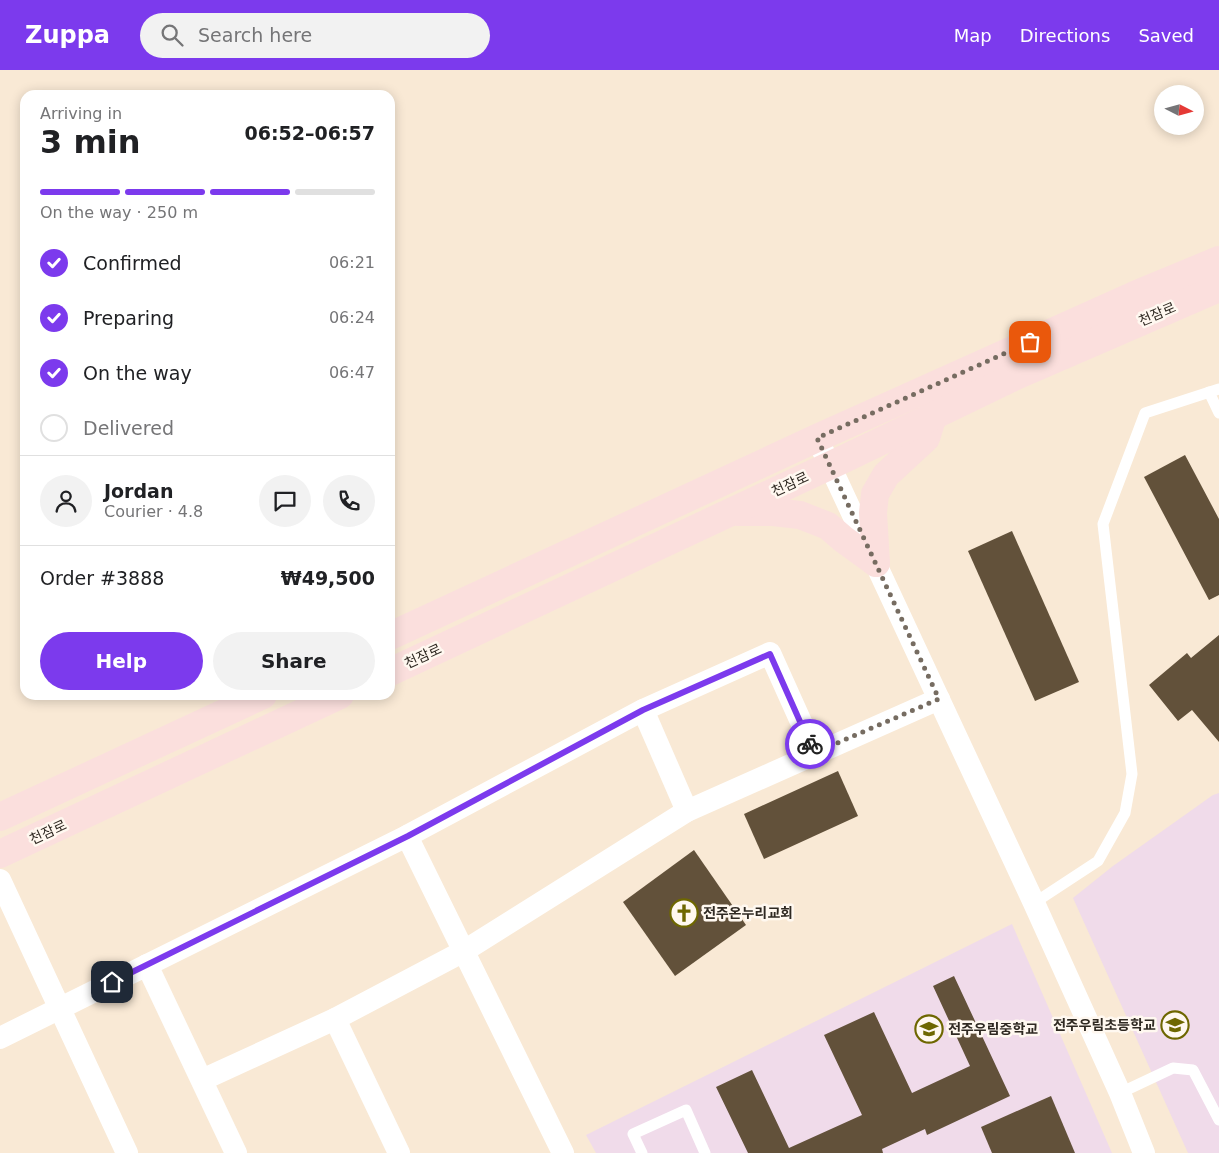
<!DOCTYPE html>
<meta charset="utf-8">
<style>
body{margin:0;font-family:"DejaVu Sans","Noto Sans KR",sans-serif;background:#f2f2f2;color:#202124;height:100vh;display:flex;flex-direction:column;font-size:19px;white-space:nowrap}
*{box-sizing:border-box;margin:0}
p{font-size:16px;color:#757577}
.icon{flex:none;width:28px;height:28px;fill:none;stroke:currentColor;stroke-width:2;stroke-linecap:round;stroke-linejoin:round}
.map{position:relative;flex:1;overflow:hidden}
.side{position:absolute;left:20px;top:20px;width:375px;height:610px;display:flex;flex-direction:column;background:#fff;border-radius:15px;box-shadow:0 2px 12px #0003}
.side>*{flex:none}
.needle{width:32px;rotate:96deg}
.buttons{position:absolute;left:1154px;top:15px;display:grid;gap:10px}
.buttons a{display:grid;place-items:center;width:50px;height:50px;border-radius:50%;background:#fff;box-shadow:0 2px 12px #0003;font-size:25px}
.pin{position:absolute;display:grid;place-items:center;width:42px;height:42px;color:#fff;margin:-21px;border-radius:10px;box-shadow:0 2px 8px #0006}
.courier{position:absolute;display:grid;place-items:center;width:50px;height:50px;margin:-25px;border:4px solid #7c3aed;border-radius:50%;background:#fff;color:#222;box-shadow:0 1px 6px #0007}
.head em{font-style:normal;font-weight:800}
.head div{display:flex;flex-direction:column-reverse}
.head{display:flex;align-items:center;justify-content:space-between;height:85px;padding:0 20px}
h1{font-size:32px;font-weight:800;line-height:38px}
.bar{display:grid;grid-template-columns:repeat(4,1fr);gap:8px 5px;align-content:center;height:60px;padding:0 20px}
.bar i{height:6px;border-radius:4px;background:#e0e0e0}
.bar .selected{background:#7c3aed}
.bar p{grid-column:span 4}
.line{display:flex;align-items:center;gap:12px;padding:0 20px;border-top:1px solid #e0e0e0}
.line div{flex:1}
.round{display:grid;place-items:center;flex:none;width:52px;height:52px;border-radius:26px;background:#f2f2f2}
ol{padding:0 20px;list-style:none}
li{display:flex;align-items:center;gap:15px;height:55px}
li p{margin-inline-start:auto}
li .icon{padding:5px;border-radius:50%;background:#7c3aed;color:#fff;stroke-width:4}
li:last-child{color:#757577}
li i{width:28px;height:28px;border:2px solid #e0e0e0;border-radius:50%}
.cta{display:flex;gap:10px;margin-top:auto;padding:10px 20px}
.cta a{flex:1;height:58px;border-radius:30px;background:#7c3aed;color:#fff;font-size:20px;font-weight:800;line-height:58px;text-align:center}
.cta a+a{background:#f2f2f2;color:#202124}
header{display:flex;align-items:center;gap:30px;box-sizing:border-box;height:70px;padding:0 25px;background:#7c3aed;color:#fff}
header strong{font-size:24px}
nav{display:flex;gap:28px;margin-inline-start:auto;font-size:18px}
.search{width:350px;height:45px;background:#f2f2f2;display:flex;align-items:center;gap:12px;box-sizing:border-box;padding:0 18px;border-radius:28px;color:#757577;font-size:19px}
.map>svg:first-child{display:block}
</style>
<header>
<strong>Zuppa</strong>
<div class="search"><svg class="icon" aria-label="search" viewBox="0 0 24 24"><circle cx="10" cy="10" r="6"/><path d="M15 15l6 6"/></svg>Search here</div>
<nav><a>Map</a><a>Directions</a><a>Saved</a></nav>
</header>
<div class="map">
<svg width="1219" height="1083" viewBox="0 0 1219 1083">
<rect width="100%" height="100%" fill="#f9e9d5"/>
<g fill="#f0dbea">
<polygon points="1219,723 1219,1083 1188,1083 1073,828 1113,796 1213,725"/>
<polygon points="1012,854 1112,1083 596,1083 586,1065"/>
</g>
<g fill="#62513a">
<polygon points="1185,385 1219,449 1219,525 1209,530 1144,407"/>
<polygon points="1012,461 1079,612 1035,631 968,481"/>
<polygon points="1219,565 1219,672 1192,640 1178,651 1149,615 1187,583 1191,588"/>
<polygon points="838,701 858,746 764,789 744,744"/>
<polygon points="694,780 746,855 675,906 623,832"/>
<polygon points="954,906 1010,1026 927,1065 925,1059 882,1079 883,1083 748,1083 716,1017 752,1000 789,1078 862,1045 824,965 874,942 912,1023 970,996 933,916"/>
<polygon points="1051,1026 1075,1083 992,1083 981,1057"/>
</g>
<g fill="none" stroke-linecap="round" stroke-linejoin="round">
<g stroke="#fff" stroke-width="11">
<polyline points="1209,322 1219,343"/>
<polyline points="1034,833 1098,791 1125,743 1132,704 1103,454 1145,343 1219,319"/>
<polyline points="1120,1023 1173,998 1193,1000 1219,1050"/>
<polyline points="642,1083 633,1064 686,1040 705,1083"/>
</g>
<g stroke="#fff" stroke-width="22">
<polyline points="817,368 1034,833 1120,1023 1144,1083"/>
<polyline points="643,640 687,741"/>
<polyline points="407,766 563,1083"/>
<polyline points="0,810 127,1083"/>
<polyline points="147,895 236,1083"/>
<polyline points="335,949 399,1083"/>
<polyline points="0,968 407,766 643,640 770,583 815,683"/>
<polyline points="202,1010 335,949 464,881 687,741 939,629"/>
</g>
<g stroke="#fbdfdd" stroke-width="28">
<polyline points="738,442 773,442 800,445 828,456 843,469 876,493"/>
<polyline points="876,493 873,443 875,424 886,405 926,368 933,346"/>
<polyline points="390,566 817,368 1137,224 1219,190"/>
<polyline points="390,602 846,388 1016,306 1219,218"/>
<polyline points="0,747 263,625"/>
<polyline points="0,784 340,625"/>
</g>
</g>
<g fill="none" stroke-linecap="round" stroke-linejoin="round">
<polyline stroke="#766c61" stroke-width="5" stroke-dasharray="0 9" points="810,674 814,683 939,629 817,368 1030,272"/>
<polyline stroke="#7c3aed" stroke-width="6" points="112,912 408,766 643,640 770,584 810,674"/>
</g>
<defs>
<g id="church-ring" transform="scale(1.4375)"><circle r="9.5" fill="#fff8f0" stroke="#6e6700" stroke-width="1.5"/><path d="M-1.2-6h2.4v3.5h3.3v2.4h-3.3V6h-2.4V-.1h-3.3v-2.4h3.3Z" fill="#6e6700"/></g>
<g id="school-ring" transform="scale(1.4375)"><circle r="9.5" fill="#fff8f0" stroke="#6e6700" stroke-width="1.5"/><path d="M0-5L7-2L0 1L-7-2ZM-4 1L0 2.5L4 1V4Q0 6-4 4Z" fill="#6e6700"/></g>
</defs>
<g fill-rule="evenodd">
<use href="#church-ring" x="684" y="843"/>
<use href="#school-ring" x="1175" y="955"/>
<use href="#school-ring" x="929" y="959"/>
</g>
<g text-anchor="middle" stroke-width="5" stroke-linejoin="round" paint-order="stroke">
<g font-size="14" fill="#2f2922" stroke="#fff8f0">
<text transform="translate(1157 244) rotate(-23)" y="5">천잠로</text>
<text transform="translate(790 414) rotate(-25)" y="5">천잠로</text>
<text transform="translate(423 586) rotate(-25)" y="5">천잠로</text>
<text transform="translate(48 762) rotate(-25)" y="5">천잠로</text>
</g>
<g font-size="14" font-weight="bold" fill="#2f2922" stroke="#fff8f0" text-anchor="start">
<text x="703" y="848">전주온누리교회</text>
<text x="1156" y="960" text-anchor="end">전주우림초등학교</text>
<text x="948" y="964">전주우림중학교</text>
</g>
</g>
</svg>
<div class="buttons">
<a><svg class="needle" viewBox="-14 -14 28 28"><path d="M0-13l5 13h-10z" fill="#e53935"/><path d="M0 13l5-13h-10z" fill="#757577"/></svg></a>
</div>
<div class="pin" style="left:1030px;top:272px;background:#ea580c"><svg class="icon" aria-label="bag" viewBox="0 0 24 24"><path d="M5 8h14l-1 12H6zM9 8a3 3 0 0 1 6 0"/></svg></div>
<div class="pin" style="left:112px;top:912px;background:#1f2937"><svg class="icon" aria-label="home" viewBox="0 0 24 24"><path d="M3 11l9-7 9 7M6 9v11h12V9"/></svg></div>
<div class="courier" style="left:810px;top:674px"><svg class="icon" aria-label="bike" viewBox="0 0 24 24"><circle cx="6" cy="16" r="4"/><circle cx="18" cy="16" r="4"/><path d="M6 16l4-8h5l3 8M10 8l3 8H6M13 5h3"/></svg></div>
<section class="side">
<div class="head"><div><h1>3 min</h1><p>Arriving in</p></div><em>06:52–06:57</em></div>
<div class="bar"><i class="selected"></i><i class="selected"></i><i class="selected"></i><i></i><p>On the way · 250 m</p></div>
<ol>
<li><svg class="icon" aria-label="check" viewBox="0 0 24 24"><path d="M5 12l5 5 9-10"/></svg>Confirmed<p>06:21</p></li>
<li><svg class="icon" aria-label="check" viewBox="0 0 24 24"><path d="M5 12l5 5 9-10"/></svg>Preparing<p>06:24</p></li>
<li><svg class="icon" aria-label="check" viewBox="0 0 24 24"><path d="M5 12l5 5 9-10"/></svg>On the way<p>06:47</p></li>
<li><i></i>Delivered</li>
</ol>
<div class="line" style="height:90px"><a class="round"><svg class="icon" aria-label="person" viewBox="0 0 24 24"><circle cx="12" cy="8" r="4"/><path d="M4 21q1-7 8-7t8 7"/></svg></a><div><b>Jordan</b><p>Courier · 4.8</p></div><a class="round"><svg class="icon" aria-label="chat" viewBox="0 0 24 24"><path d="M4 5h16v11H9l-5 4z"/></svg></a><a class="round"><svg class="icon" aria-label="phone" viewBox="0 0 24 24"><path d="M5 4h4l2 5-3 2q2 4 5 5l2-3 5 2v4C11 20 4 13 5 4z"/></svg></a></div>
<div class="line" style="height:65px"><div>Order #3888</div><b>₩49,500</b></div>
<div class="cta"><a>Help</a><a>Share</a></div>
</section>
</div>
